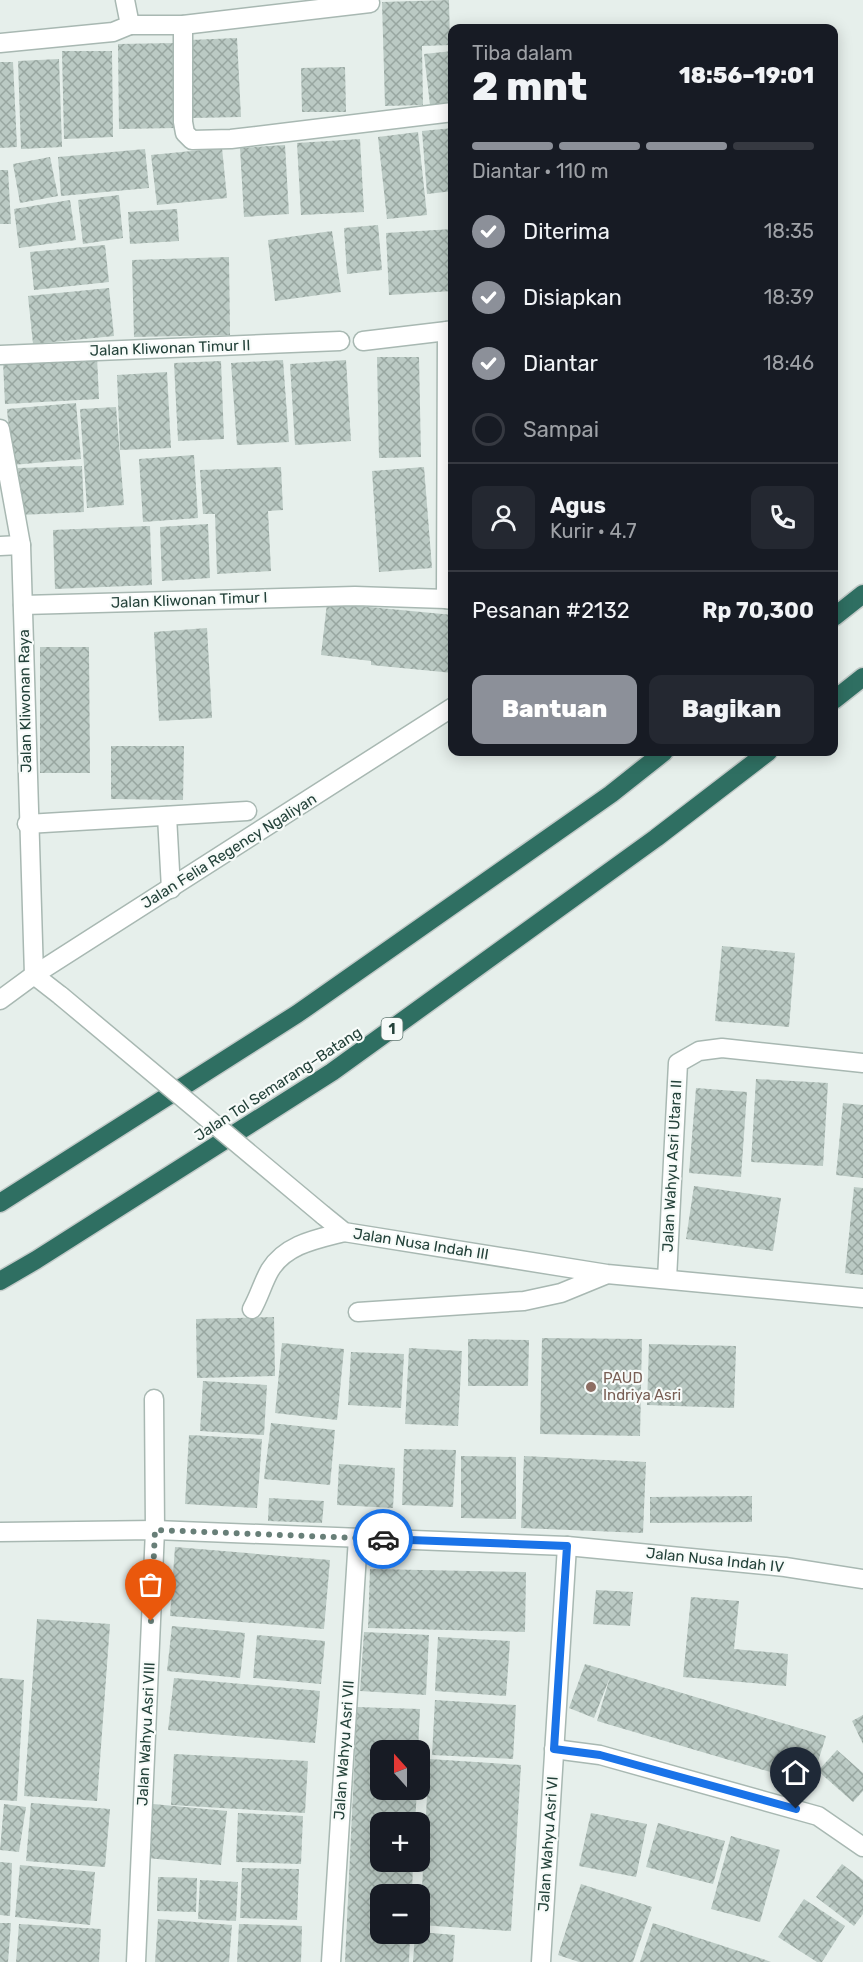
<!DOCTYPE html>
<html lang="id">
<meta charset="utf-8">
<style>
body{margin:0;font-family:Rubik,sans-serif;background:#242831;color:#f1f3f6;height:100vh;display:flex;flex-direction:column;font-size:22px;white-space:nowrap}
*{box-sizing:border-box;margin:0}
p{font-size:20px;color:#9ea1a6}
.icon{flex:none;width:33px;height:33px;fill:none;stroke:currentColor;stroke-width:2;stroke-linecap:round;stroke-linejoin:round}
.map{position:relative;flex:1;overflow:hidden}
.details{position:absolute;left:448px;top:24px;width:390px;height:732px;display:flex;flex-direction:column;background:#171b24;border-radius:12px;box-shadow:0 3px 15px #0003}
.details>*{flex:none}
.needle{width:39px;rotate:339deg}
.tools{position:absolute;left:370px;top:1740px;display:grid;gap:12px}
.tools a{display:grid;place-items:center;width:60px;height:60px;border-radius:12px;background:#171b24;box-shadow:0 3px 15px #0003;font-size:30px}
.pin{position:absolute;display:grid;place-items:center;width:51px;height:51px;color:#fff;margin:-62px -26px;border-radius:50% 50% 50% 0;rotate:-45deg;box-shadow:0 0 6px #0007}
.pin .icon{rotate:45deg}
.courier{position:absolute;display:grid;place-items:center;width:60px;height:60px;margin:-30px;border:4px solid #1a73e8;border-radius:50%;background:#fff;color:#222;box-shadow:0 2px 8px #0007}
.headline em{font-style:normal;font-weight:800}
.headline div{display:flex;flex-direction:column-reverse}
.headline{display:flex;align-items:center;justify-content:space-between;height:102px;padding:0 24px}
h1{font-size:39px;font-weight:800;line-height:45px}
.bar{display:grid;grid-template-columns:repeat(4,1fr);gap:9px 6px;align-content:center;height:72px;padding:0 24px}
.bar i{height:8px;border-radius:4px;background:#363941}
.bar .selected{background:#8c9099}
.bar p{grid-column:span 4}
.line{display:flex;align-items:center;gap:15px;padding:0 24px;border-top:2px solid #363941}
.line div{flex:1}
.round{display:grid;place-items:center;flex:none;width:63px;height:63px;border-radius:12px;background:#242831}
ol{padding:0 24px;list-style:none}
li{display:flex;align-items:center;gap:18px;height:66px}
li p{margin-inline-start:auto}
li .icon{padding:6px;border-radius:50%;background:#8c9099;color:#fff;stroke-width:4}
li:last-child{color:#9ea1a6}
li i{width:33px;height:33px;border:3px solid #363941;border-radius:50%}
.button{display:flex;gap:12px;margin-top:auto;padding:12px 24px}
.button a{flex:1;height:69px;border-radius:12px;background:#8c9099;color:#fff;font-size:24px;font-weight:800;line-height:69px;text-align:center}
.button a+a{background:#242831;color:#f1f3f6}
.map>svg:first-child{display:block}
</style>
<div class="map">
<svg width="863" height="1962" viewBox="0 0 863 1962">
<defs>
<pattern id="building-cross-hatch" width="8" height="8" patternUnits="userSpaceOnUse" patternTransform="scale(1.5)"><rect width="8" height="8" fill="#bbcac4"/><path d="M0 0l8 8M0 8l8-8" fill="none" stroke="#98a6a0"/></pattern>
</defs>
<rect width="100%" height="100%" fill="#e6efeb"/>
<g fill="url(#building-cross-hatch)">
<polygon points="449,0 450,45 422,46 423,105 385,106 382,2"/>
<polygon points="237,38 241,117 192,118 190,40"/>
<polygon points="175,43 176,128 119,129 118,44"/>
<polygon points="62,51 112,51 113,137 64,139"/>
<polygon points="453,51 453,102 430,105 424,54"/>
<polygon points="59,59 62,147 21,149 18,61"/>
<polygon points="0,62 13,62 17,147 0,148"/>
<polygon points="345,67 346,112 302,112 301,68"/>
<polygon points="453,128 453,191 427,194 422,131"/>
<polygon points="418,132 427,215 387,219 378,137"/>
<polygon points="360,139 364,212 301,215 297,143"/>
<polygon points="285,145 289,214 244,217 240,148"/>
<polygon points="222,148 227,198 157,205 151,155"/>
<polygon points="145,149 149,188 61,196 58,157"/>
<polygon points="50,157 58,196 20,203 13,164"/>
<polygon points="0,170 8,170 11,224 0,224"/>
<polygon points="119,195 123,238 83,244 78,200"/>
<polygon points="70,200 76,240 19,248 14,209"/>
<polygon points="177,209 179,241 130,244 128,212"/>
<polygon points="378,225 382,270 347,274 344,228"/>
<polygon points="453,229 453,291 389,295 386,233"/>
<polygon points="332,231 341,292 275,301 268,240"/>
<polygon points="105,245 109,282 34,290 30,252"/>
<polygon points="229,257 230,335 134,337 132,260"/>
<polygon points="109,288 114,336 33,344 28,296"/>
<polygon points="97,357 99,399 5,404 3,362"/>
<polygon points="377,357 419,357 421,457 379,458"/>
<polygon points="283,360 289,442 237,445 231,363"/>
<polygon points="346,360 351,441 295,445 290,364"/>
<polygon points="221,361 224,439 178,441 174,363"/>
<polygon points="167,372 171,448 120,450 117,375"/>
<polygon points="76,403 81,459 12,465 7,409"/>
<polygon points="116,407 124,505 87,508 80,409"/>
<polygon points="194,455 198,518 143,522 139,459"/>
<polygon points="82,466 84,512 20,515 18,468"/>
<polygon points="281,467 283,510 268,511 271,571 217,574 215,514 203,514 200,470"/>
<polygon points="424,467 432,568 379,572 372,471"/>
<polygon points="208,524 210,578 162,581 160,527"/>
<polygon points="150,526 152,585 55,589 53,530"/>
<polygon points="327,603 453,615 453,673 371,665 371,661 321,655"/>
<polygon points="207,628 212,718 159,721 154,632"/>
<polygon points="40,647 89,647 90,773 40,773"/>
<polygon points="111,746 184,746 183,800 111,799"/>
<polygon points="722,946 795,953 789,1027 715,1021"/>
<polygon points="756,1079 828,1083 823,1166 751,1162"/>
<polygon points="696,1088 747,1092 741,1177 689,1173"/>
<polygon points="843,1103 863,1105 863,1178 836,1175"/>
<polygon points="694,1186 781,1198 773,1251 686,1239"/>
<polygon points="854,1187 863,1188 863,1275 845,1273"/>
<polygon points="274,1317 275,1376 197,1378 196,1319"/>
<polygon points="542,1338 642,1339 640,1436 540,1434"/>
<polygon points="468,1339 529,1340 528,1386 468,1386"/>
<polygon points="282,1343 344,1349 337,1420 275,1413"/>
<polygon points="649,1344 736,1346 734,1408 647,1405"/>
<polygon points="409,1348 462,1351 458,1426 405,1424"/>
<polygon points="351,1352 404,1354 401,1408 348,1405"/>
<polygon points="203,1381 267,1385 264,1435 200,1431"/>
<polygon points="271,1423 335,1430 330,1485 264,1479"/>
<polygon points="189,1435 262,1439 257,1508 185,1504"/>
<polygon points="404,1449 456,1450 453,1507 402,1505"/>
<polygon points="461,1456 516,1457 516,1519 461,1518"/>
<polygon points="524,1456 646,1462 643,1533 521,1528"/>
<polygon points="339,1464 395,1468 393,1508 337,1505"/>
<polygon points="752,1496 752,1522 650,1523 650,1497"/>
<polygon points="269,1498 324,1501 322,1523 268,1521"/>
<polygon points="175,1547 330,1560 324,1629 170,1616"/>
<polygon points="370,1569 526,1572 525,1632 368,1628"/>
<polygon points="596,1590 633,1592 630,1626 593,1624"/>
<polygon points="691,1597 739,1601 734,1649 788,1654 786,1686 683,1677"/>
<polygon points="37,1619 110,1624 97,1801 24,1796"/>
<polygon points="172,1626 245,1633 240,1678 167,1671"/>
<polygon points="364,1632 429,1635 426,1695 360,1691"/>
<polygon points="257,1635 325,1641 321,1684 253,1678"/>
<polygon points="438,1637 510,1641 506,1696 435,1691"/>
<polygon points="585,1664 826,1736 811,1784 597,1721 610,1677 594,1718 569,1708"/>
<polygon points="0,1678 24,1680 17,1801 0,1800"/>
<polygon points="174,1678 320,1691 315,1743 168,1730"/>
<polygon points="435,1700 516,1705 513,1759 432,1755"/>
<polygon points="357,1707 420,1709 418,1750 381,1750 381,1790 417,1790 415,1822 381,1822 381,1862 413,1862 412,1894 381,1894 381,1934 410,1934 409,1962 345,1962"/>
<polygon points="863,1715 863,1744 852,1721"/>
<polygon points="837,1750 863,1773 863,1791 853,1802 818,1771"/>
<polygon points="174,1754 308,1761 305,1813 171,1805"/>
<polygon points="429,1759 521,1765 511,1931 420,1925"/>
<polygon points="31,1803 110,1809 105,1867 26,1861"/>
<polygon points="4,1804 26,1807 19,1852 0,1850"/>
<polygon points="153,1804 227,1811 221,1865 147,1858"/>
<polygon points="238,1813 303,1816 301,1864 236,1862"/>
<polygon points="591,1813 647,1824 636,1877 579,1866"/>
<polygon points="658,1823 725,1841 713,1884 646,1867"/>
<polygon points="731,1836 780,1850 760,1922 711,1909"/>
<polygon points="0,1862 12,1863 10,1916 0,1915"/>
<polygon points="842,1864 863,1880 863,1914 854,1926 816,1897"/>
<polygon points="20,1865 95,1872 90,1925 15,1917"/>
<polygon points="242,1868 299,1869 297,1920 240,1918"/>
<polygon points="158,1877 197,1878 196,1912 157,1911"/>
<polygon points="200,1880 238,1882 236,1921 198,1919"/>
<polygon points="581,1884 652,1907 633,1962 579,1962 558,1955"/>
<polygon points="804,1899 845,1926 822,1962 817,1962 778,1937"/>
<polygon points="158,1919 232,1925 229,1962 155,1962"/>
<polygon points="0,1923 11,1923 8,1962 0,1962"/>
<polygon points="653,1923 763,1959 771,1962 640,1962"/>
<polygon points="19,1924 101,1929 99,1962 16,1962"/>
<polygon points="239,1924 302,1926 301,1962 237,1962"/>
<polygon points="420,1932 455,1935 453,1962 413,1962 415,1934"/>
</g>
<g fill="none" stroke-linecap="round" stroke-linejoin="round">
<g stroke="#a8b8b2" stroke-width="21">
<g id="street">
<polyline points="130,25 183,25 370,3"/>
<polyline points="183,25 183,122 185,133 192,140 231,139 453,112"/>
<polyline points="0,43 113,32 130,25 125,0"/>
<polyline points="453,330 447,331 446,599 453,600"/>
<polyline points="363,341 447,331"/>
<polyline points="0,355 340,341"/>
<polyline points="0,429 21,545 34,975"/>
<polyline points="0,546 21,545"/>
<polyline points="23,605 355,596 446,599"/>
<polyline points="167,816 171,889"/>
<polyline points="27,824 247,811"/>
<polyline points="34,975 61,996"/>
<polyline points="0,1000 34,975 453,707"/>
<polyline points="323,1215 344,1232 607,1274 863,1298"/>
<polyline points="667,1279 678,1063 699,1051 722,1048 863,1063"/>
<path d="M 252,1309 C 259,1297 263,1282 270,1270 C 286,1244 317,1239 344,1232"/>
<polyline points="358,1312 524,1301 561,1293 605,1275"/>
<polyline points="0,1532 155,1530 567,1546 785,1567 863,1579"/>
<polyline points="554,1749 600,1755 818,1816 863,1847"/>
<polyline points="136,1962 155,1530 154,1399"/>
<polyline points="331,1962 358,1538"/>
<polyline points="541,1962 567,1546"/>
</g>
</g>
<g stroke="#c2cac8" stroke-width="21">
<g id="highway">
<polyline points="834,617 863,594"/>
<polyline points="834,700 863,677"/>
<polyline points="0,1203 297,1014 611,794 664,752"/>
<polyline points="0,1281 36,1260 332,1072 656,838 768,752"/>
</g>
</g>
<use href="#street" stroke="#fff" stroke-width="18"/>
<use href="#highway" stroke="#2f6f62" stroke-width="18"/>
<g stroke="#a8b8b2" stroke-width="21" stroke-linecap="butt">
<polyline id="street-bridge" points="61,996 323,1215"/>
</g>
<use href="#street-bridge" stroke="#fff" stroke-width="18"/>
</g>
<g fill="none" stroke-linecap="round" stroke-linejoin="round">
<polyline stroke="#687f78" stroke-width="6" stroke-dasharray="0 10.8" points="151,1621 155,1530 383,1539"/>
<polyline stroke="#1a73e8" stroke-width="8" points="383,1539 567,1546 554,1749 600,1755 796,1809"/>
</g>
<circle fill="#8d6e63" stroke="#f7fbf9" stroke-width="2" cx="591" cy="1387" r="6"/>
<g text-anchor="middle" stroke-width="4.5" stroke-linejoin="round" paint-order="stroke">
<rect fill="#f7fbf9" stroke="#637a73" stroke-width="1.5" x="381.5" y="1018" width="21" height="22" rx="4.5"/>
<g font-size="14" font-weight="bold" fill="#24423a">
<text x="392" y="1034">1</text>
</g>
<g font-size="15" fill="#24423a" stroke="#f7fbf9">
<text transform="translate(170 348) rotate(-2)" y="5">Jalan Kliwonan Timur II</text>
<text transform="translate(189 600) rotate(-2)" y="5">Jalan Kliwonan Timur I</text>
<text transform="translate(25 701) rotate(-91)" y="5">Jalan Kliwonan Raya</text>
<text transform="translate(229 851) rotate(-32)" y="5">Jalan Felia Regency Ngaliyan</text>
<text transform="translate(278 1084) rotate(-33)" y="5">Jalan Tol Semarang–Batang</text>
<text transform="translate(672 1166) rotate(-87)" y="5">Jalan Wahyu Asri Utara II</text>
<text transform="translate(421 1244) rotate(9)" y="5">Jalan Nusa Indah III</text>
<text transform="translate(715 1560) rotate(6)" y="5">Jalan Nusa Indah IV</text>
<text transform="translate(146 1734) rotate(-87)" y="5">Jalan Wahyu Asri VIII</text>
<text transform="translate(344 1750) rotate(-86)" y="5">Jalan Wahyu Asri VII</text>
<text transform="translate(548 1844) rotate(-86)" y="5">Jalan Wahyu Asri VI</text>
</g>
<g font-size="15" fill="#785e54" stroke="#f7fbf9" text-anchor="start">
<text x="603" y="1383">PAUD<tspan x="603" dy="17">Indriya Asri</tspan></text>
</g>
</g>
</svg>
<div class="tools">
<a><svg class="needle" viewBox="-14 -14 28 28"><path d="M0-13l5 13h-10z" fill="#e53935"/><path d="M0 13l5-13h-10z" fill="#9ea1a6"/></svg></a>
<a>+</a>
<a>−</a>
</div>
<div class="pin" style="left:151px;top:1621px;background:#ea580c"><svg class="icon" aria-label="bag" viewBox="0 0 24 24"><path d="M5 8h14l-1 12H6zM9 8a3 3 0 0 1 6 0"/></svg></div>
<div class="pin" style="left:796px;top:1809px;background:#1f2937"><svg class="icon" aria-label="home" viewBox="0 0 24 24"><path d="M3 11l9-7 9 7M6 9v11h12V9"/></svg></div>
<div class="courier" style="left:383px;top:1539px"><svg class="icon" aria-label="car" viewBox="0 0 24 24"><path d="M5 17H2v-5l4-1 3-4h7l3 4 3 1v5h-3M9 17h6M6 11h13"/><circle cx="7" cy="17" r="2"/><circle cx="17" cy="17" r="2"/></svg></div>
<section class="details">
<div class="headline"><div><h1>2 mnt</h1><p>Tiba dalam</p></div><em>18:56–19:01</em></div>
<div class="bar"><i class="selected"></i><i class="selected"></i><i class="selected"></i><i></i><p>Diantar · 110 m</p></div>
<ol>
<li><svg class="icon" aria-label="check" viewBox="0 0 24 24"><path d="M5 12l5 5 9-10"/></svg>Diterima<p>18:35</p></li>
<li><svg class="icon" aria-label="check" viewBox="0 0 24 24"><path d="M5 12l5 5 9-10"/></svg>Disiapkan<p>18:39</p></li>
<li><svg class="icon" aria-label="check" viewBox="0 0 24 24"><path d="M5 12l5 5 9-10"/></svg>Diantar<p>18:46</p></li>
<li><i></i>Sampai</li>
</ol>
<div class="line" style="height:108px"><a class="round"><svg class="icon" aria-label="person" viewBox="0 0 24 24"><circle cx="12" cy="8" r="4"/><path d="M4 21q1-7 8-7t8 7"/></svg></a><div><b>Agus</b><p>Kurir · 4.7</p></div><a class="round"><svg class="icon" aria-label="phone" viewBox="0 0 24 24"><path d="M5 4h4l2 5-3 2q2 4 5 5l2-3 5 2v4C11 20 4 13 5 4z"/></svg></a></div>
<div class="line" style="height:78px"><div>Pesanan #2132</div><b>Rp 70,300</b></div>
<div class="button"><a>Bantuan</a><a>Bagikan</a></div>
</section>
</div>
